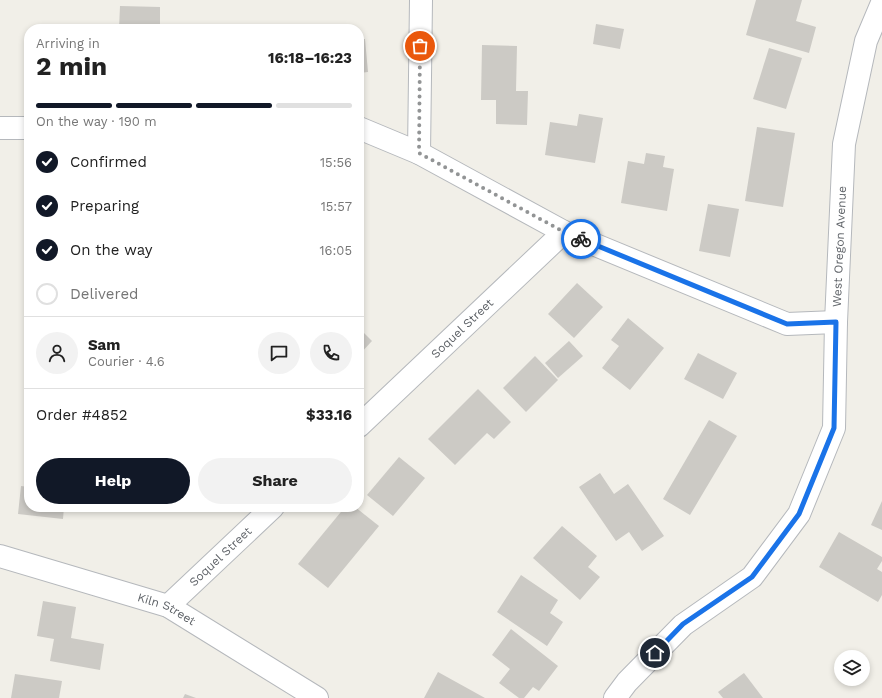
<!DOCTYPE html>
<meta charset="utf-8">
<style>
body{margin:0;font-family:"Work Sans",sans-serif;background:#f2f2f2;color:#222;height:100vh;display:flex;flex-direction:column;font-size:15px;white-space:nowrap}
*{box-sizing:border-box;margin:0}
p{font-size:13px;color:#767676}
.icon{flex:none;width:22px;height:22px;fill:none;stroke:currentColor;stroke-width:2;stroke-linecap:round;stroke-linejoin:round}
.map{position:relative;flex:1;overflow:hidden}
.drawer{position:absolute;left:24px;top:24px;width:340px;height:488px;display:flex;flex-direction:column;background:#fff;border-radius:16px;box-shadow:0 2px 6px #0003}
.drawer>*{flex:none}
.controls{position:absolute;left:834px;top:650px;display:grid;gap:8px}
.controls a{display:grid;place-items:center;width:36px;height:36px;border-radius:50%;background:#fff;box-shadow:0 2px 6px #0003;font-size:20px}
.pin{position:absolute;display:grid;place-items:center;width:34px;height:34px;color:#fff;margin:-17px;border:2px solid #fff;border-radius:50%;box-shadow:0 1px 4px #0007}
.courier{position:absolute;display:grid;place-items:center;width:40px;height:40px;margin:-20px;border:3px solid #1a73e8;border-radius:50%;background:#fff;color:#222;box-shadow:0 1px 5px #0007}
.summary em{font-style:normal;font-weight:700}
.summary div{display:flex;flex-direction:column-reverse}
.summary{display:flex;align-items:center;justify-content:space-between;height:68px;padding:0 12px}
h1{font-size:26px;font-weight:700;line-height:30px}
.bar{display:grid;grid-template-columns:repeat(4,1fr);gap:6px 4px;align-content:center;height:48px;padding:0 12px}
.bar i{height:5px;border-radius:3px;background:#e0e0e0}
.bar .on{background:#111827}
.bar p{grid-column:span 4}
.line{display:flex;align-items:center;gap:10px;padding:0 12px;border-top:1px solid #e0e0e0}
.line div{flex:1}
.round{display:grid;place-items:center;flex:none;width:42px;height:42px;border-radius:21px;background:#f2f2f2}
ol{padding:0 12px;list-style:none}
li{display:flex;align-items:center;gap:12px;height:44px}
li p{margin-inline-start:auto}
li .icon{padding:4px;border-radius:50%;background:#111827;color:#fff;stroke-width:4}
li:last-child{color:#767676}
li i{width:22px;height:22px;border:2px solid #e0e0e0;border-radius:50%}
.primary-button{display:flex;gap:8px;margin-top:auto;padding:8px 12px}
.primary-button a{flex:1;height:46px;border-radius:24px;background:#111827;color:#fff;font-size:16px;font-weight:700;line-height:46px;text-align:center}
.primary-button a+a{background:#f2f2f2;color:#222}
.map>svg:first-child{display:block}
</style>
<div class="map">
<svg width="882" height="698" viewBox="0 0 882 698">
<rect width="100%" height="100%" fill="#f1efe8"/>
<g fill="#cccac5">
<polygon points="756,0 802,0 796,21 816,27 809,53 746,35"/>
<polygon points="120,6 160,7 160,29 119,29"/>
<polygon points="596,24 624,29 620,49 593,44"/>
<polygon points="359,39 365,39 368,72 359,73"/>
<polygon points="482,45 517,46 516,91 528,91 527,125 496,124 496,100 481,100"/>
<polygon points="769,48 802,58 786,109 753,99"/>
<polygon points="579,114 603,118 595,163 545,155 550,122 577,126"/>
<polygon points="757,127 795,133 783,207 745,201"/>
<polygon points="646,153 665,156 663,167 674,169 667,211 621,203 628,161 644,164"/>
<polygon points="708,204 739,209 730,257 699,251"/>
<polygon points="577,283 603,307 574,338 548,314"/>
<polygon points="628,318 664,348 630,390 602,368 619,346 611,340"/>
<polygon points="359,328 372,341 359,355"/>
<polygon points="569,341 583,356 558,378 545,363"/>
<polygon points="698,353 737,373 723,399 684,379"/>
<polygon points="535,356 558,380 526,412 503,388"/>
<polygon points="478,389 511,422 494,439 487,433 455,465 428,439"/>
<polygon points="709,420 737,436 690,515 663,499"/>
<polygon points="399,457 425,478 393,516 367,495"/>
<polygon points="600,473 614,494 628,484 664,536 642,551 629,532 616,541 579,487"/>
<polygon points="21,486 29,487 29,507 64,507 63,519 18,514"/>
<polygon points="882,501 882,530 871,525"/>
<polygon points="345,507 355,507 379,526 328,588 298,564"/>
<polygon points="562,526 597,556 588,567 600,577 580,600 533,558"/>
<polygon points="839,532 882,557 882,561 877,569 882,572 882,595 878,602 819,567"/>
<polygon points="521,575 558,600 550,613 563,622 547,646 497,612"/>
<polygon points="43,601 76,607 71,638 104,644 100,670 50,661 54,639 37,636"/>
<polygon points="511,629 558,666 539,691 533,687 524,698 519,698 499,683 510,669 492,655"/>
<polygon points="438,672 485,698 424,698"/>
<polygon points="744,673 763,698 723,698 718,692"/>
<polygon points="15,674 62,681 59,698 11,698"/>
<polygon points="185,694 196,698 183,698"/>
</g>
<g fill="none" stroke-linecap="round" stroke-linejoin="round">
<g stroke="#b5b8bc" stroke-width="24">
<g id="minor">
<polyline points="0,128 29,128"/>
<polyline points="359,128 419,153 564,232 787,324 836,322"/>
<polyline points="419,153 421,0"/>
<path id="s1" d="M 359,426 L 564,232"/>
<path id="s2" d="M 0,556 L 168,606 L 317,698"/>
<path id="s3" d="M 168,606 L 273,507"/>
<path id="s4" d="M 615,698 L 627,682 L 683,625 L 752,577 L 799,514 L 834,428 L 836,322 L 844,144 L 866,41 L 882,3"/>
</g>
</g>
<use href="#minor" stroke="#fff" stroke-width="22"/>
</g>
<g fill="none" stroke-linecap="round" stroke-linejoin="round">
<polyline stroke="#929495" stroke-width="4" stroke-dasharray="0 7.2" points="420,46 419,153 564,232 581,239"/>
<polyline stroke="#1a73e8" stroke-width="5" points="581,239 787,324 836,322 834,428 799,514 752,577 683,624 655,653"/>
</g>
<g text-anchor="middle" stroke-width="3.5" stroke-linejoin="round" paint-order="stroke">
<g font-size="12" fill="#5f6368" stroke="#fff">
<text dy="4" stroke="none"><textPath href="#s4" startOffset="537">West Oregon Avenue</textPath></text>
<text dy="4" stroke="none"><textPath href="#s1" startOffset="142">Soquel Street</textPath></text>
<text dy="4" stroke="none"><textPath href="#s3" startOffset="72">Soquel Street</textPath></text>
<text dy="4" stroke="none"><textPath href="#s2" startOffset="175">Kiln Street</textPath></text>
</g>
</g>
</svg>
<div class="controls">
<a><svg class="icon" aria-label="layers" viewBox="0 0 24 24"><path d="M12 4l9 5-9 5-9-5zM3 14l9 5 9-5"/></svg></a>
</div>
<div class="pin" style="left:420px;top:46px;background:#ea580c"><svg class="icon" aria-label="bag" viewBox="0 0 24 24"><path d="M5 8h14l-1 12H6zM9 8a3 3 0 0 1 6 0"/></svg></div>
<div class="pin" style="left:655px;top:653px;background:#1f2937"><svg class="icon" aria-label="home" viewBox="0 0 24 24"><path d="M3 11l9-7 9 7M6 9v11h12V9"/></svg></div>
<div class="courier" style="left:581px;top:239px"><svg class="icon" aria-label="bike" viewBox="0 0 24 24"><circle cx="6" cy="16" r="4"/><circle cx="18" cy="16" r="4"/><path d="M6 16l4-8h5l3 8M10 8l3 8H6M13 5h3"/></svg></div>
<section class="drawer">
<div class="summary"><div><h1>2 min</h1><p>Arriving in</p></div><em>16:18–16:23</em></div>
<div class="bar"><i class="on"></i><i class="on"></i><i class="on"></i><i></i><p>On the way · 190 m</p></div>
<ol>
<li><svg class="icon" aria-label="check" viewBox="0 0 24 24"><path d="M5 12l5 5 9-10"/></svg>Confirmed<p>15:56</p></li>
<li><svg class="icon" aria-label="check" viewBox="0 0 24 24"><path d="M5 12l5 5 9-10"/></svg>Preparing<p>15:57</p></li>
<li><svg class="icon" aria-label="check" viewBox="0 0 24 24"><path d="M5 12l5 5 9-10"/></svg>On the way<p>16:05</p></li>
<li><i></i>Delivered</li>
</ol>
<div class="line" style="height:72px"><a class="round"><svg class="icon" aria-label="person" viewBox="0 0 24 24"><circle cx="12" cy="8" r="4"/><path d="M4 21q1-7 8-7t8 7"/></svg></a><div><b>Sam</b><p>Courier · 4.6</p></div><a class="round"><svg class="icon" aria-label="chat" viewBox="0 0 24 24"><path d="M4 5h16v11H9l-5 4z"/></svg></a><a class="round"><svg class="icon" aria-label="phone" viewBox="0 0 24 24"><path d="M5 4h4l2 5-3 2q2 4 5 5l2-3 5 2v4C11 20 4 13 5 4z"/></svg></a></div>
<div class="line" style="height:52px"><div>Order #4852</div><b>$33.16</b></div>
<div class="primary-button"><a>Help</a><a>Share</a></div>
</section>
</div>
